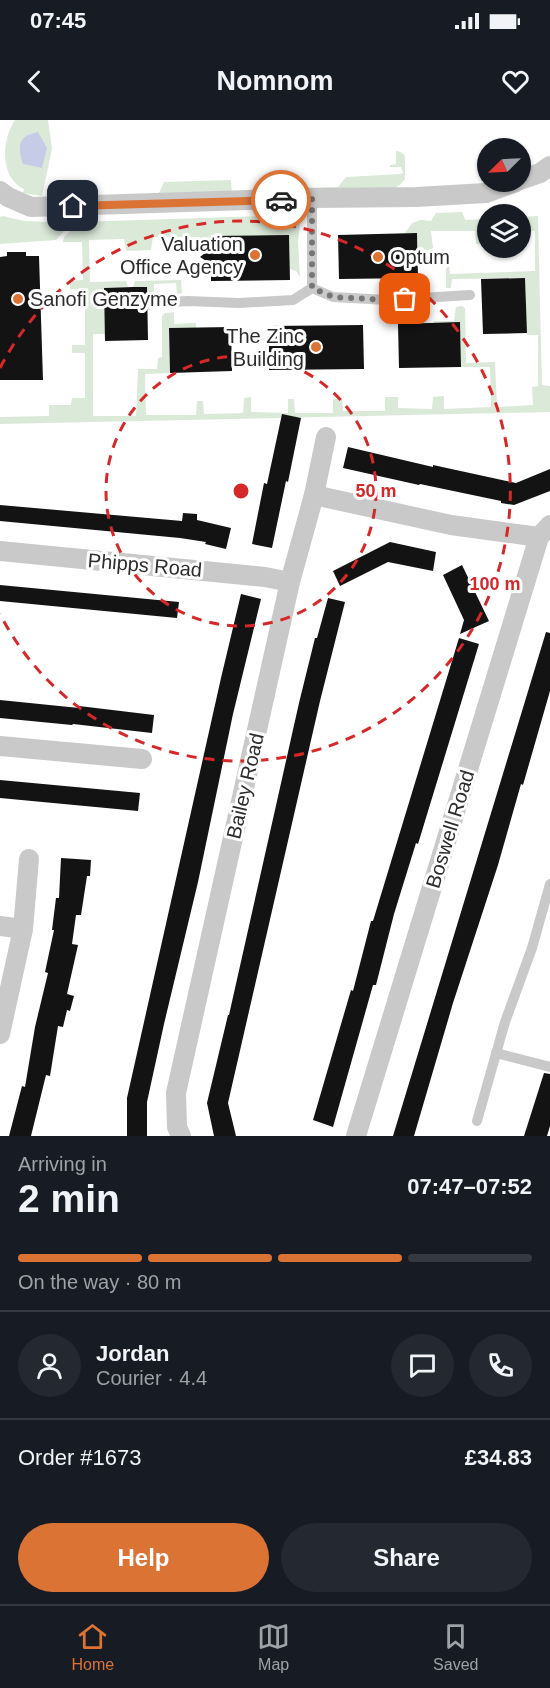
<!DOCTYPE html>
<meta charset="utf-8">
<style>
body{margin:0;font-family:Helvetica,sans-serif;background:#242831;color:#f1f3f6;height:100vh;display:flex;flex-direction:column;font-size:22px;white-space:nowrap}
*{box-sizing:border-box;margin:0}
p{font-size:20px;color:#9ea1a6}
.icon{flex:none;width:33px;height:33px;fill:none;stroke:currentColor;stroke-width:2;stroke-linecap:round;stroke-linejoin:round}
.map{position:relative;height:1016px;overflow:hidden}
.details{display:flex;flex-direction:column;background:#171b24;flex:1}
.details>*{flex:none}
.needle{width:39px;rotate:246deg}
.fabs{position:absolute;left:477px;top:18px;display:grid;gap:12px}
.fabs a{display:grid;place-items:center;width:54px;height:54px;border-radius:50%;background:#171b24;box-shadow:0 2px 4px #0004;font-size:30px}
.pin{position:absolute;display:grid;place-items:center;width:51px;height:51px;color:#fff;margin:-26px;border-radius:12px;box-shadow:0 3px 9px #0006}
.courier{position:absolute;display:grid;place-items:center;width:60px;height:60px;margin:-30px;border:4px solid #db7335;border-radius:50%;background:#fff;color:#222;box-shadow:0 2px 8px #0007}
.summary em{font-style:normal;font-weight:700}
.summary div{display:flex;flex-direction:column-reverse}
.summary{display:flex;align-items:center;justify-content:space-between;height:102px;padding:0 18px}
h1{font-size:39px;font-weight:700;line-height:45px}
.bar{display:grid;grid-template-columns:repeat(4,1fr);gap:9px 6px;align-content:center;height:72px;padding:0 18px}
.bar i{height:8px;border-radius:4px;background:#363941}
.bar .selected{background:#db7335}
.bar p{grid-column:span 4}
.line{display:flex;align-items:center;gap:15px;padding:0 18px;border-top:2px solid #363941}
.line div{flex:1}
.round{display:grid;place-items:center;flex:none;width:63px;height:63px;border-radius:32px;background:#242831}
.button{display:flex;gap:12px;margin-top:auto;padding:12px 18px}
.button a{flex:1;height:69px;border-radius:36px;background:#db7335;color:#fff;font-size:24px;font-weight:700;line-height:69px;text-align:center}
.button a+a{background:#242831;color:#f1f3f6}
.status{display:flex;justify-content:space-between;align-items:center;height:42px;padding:0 30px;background:#171b24;direction:ltr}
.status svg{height:16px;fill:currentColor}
header{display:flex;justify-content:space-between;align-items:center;height:78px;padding:0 18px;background:#171b24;font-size:27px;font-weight:700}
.menu{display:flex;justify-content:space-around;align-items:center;height:84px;border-top:2px solid #363941;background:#171b24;font-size:16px;color:#9ea1a6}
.menu a{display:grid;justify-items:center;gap:3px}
.menu .selected{color:#db7335}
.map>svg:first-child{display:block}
</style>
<div class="status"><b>07:45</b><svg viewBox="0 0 49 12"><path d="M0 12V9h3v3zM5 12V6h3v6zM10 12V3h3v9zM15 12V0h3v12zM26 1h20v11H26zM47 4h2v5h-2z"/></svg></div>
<header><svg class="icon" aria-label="back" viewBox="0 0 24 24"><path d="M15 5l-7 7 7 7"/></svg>Nomnom<svg class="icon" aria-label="heart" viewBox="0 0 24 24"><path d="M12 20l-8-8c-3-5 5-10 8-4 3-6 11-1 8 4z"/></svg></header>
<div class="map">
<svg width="550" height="1016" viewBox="0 0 550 1016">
<rect width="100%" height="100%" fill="#fff"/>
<g fill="#dbe9d9">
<path d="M 15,0 L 48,0 L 52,29 L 42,76 L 23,73 L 24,69 C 0,58 1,20 15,0 Z"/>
<polygon points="396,31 401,32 405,36 405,59 400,65 392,69 299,73 300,68 338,67 346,57 400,54 403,53 401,47 390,47 390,45 396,44"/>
<polygon points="231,60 232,74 158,75 164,62"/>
<polygon points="462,92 465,100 487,99 487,112 485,112 484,124 476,124 475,111 431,111 433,128 426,131 422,127 418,129 417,113 405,113 412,103 421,100 431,101 436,93"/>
<polygon points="3,96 24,101 48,102 59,108 66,109 56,120 0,124 0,97"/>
<polygon points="265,96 292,96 298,101 300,105 298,121 300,157 296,151 290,149 289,116 197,125 196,117 153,117 151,130 126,131 124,119 89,120 90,162 126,161 128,167 104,168 105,214 93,214 93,296 136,296 138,249 157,249 158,238 162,237 162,196 165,193 174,192 174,204 196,203 196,208 169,209 170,253 145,254 146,295 196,295 197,281 203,281 204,294 243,293 244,278 251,277 251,292 288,293 288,279 294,279 295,293 333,293 333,279 342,278 343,291 385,291 385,277 398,277 398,288 432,289 433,277 444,276 444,289 491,287 490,247 461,247 460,203 434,203 434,201 454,201 456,187 462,186 465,188 466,243 495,242 497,287 533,285 532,267 538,266 538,215 527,215 525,158 452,159 451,168 446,168 446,149 449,145 450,154 535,151 535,111 521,111 521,97 538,96 542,265 550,266 550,292 0,304 0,297 49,296 49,285 71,285 72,278 85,278 85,233 72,233 72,225 85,225 85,170 70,169 70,161 83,160 82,122 63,122 64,117 74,108 79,102"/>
<polygon points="181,160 182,173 177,174 176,163 154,164 154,178 151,190 148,190 147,167 133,167 135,161"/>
</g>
<path fill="#c6cce8" d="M 38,12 L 47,28 L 42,48 L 23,44 C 20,34 16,21 28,15 C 31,14 35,13 38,12 Z"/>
<g fill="#131313">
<polygon points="417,113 418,158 339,159 338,115"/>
<polygon points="289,115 290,160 211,161 211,144 200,137 210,129 210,116"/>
<polygon points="7,132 26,132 26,136 39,136 43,260 0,260 0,137 7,136"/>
<polygon points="525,158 527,213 483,214 481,159"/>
<polygon points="133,167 147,167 148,220 105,221 104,168"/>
<polygon points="460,202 461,247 399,248 398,204"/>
<polygon points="363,205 364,249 269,250 269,206"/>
<polygon points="231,207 232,251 170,253 169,208"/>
<polygon points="282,294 301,298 288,362 286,361 272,428 252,424 264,363 267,364"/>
<polygon points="348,327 433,347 433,345 516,363 550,349 550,371 514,385 501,383 501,381 420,364 419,365 343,348"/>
<polygon points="0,385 182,401 183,393 197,394 197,400 231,408 226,429 205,424 206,422 180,418 0,401"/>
<polygon points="390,422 436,432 433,451 388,442 340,466 333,451"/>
<polygon points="462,445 489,501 460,514 464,500 443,455"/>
<polygon points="0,465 179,482 177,498 0,481"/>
<polygon points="241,474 261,479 233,594 198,762 164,904 147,982 147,1016 127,1016 127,978 221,558"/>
<polygon points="328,478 345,482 320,581 228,983 236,1016 214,1016 207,983 228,895 229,895 299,583 315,518 317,518"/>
<polygon points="546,512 550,513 550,571 523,665 521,664 498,745 453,883 414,1016 393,1016"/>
<polygon points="459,518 479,524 418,724 416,723 394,794 376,865 373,865 333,1007 313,1000 351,870 353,871 371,801 373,801"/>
<polygon points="0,580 79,588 79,586 154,595 152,613 73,604 72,605 0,598"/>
<polygon points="0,660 140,673 138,691 0,678"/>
<polygon points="61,738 91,740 90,756 87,756 81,795 76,795 72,824 78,825 67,874 74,876 70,891 67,890 63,907 58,906 50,956 46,955 31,1016 9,1016 22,966 25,967 35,907 48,853 45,852 54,810 52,810 56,778 59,778"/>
<polygon points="544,953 550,954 550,1006 547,1016 524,1016"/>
</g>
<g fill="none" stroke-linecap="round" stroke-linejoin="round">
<g stroke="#c9c9c9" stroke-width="10">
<polyline points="312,78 312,168"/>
<polyline points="312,168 333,177 388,180 470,175"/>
<polyline points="158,183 187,181 239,183 293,180 312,168"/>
<polyline points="496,933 550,947"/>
<polyline points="477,1001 505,902 532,828 550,764"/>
</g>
<g stroke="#c9c9c9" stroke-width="20">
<polyline points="520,60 540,53 550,46"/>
<polyline points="0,71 8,77 31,87 312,78 416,77 486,73 516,62"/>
<polyline points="314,375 451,405 539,417"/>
<polyline points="0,431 265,457 290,462"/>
<polyline points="0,626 142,639"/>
<polyline points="0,806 23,809"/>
<polyline points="0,914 23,809 29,739"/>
<polyline points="181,1016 177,1007 176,973 290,462 314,375 326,317"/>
<polyline points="356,1016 539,417 550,405"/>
</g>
</g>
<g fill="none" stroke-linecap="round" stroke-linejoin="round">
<polyline stroke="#767676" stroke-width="6" stroke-dasharray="0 10.8" points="281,80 312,78 312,168 333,177 388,180 405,179"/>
<polyline stroke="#db7335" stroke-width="8" points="73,86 281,80"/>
</g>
<g fill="none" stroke="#d62828" stroke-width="3" stroke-dasharray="10 8">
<circle cx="241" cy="371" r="135"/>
<path d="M0 248A270 270 0 1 1 0 494"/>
</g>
<g fill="#db7335" stroke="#fff" stroke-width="2">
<circle cx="255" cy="135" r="6"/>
<circle cx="378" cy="137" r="6"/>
<circle cx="18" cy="179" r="6"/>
<circle cx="316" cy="227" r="6"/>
</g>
<g text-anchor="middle" stroke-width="6" stroke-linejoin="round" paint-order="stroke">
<g font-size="20" fill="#2c2c2c" stroke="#fff" text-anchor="end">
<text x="243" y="131">Valuation<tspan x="243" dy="23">Office Agency</tspan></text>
<text x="390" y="144" text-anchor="start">Optum</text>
<text x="30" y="186" text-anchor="start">Sanofi Genzyme</text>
<text x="304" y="223">The Zinc<tspan x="304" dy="23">Building</tspan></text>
</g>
<g font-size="20" fill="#2c2c2c" stroke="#fff">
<text transform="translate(145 445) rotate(5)" y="7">Phipps Road</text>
<text transform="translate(245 666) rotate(-77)" y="7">Bailey Road</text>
<text transform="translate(450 709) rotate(-73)" y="7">Boswell Road</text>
</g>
</g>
<circle cx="241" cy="371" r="9" fill="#d62828" stroke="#fff" stroke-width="3"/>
<g font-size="18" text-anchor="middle" font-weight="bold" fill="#d62828" stroke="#fff" stroke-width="6" stroke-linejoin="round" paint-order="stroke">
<text x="376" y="377">50 m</text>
<text x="495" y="470">100 m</text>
</g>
</svg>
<div class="fabs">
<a><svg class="needle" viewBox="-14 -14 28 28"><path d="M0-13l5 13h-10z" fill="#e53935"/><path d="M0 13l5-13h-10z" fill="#9ea1a6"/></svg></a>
<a><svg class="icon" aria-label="layers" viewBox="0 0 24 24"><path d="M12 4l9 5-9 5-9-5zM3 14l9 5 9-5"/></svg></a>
</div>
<div class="pin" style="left:405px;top:179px;background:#ea580c"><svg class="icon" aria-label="bag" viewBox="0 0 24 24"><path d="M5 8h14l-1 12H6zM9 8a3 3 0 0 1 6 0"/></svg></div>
<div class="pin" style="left:73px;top:86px;background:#1f2937"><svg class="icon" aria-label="home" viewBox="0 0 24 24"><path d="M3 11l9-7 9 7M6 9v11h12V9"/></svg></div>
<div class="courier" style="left:281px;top:80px"><svg class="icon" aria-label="car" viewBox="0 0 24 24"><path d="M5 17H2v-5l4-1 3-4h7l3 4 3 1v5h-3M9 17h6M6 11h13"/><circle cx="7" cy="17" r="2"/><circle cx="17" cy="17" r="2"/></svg></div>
</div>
<section class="details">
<div class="summary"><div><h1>2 min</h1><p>Arriving in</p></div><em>07:47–07:52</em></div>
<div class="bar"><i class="selected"></i><i class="selected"></i><i class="selected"></i><i></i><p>On the way · 80 m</p></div>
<div class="line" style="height:108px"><a class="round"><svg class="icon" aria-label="person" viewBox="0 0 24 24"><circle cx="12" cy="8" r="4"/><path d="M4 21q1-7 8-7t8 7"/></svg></a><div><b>Jordan</b><p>Courier · 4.4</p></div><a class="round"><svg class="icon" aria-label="chat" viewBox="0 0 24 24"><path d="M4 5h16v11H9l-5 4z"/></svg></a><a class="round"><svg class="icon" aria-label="phone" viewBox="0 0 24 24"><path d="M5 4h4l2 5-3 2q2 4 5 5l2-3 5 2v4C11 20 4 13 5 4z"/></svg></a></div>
<div class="line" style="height:78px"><div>Order #1673</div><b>£34.83</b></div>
<div class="button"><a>Help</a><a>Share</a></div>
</section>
<nav class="menu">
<a class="selected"><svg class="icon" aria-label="home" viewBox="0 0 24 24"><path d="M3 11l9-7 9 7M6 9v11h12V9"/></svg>Home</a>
<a><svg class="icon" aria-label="map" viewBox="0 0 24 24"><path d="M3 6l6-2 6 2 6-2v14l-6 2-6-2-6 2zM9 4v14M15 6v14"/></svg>Map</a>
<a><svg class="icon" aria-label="saved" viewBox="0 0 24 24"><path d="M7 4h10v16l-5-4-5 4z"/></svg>Saved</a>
</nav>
